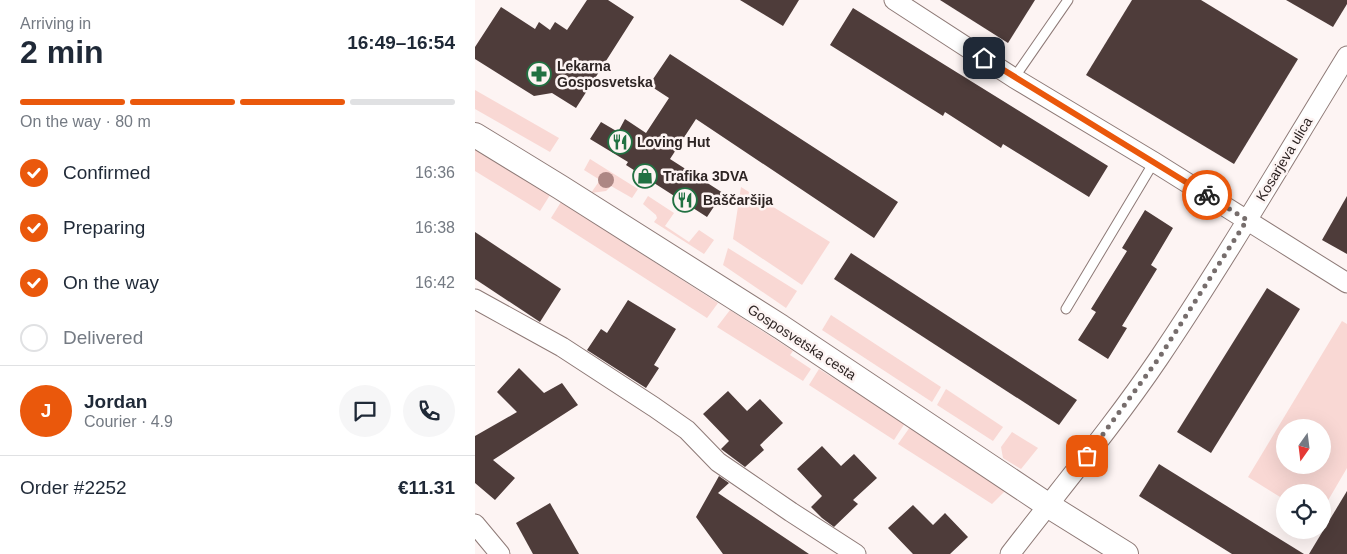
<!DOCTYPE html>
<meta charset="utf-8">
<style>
body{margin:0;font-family:Arial,sans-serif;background:#f6f6f7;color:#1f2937;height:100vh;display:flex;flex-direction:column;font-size:19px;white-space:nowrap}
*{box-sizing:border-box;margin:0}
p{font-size:16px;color:#747a83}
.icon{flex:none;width:28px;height:28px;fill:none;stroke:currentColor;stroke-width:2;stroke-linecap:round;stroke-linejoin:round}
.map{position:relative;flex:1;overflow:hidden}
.drawer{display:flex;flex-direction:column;background:#fff;width:475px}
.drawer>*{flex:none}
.needle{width:32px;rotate:194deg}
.controls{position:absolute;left:801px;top:419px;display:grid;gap:10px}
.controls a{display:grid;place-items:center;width:55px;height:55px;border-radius:50%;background:#fff;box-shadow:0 5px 20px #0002;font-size:25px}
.pin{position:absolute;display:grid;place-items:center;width:42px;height:42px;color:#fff;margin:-21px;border-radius:10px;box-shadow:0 2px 8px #0006}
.courier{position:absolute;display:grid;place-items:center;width:50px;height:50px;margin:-25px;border:4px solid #ea580c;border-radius:50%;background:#fff;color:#222;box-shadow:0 1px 6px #0007}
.head em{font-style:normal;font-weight:600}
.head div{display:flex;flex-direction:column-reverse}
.head{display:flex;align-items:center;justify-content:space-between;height:85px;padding:0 20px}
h1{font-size:32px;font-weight:600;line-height:38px}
.bar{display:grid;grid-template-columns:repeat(4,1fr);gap:8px 5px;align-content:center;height:60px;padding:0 20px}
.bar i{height:6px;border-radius:4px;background:#e0e1e3}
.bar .active{background:#ea580c}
.bar p{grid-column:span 4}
.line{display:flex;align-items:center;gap:12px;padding:0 20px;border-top:1px solid #e0e1e3}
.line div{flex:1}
.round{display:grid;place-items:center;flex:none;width:52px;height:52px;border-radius:26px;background:#f6f6f7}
ol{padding:0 20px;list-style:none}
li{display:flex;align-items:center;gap:15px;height:55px}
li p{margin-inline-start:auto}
li .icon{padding:5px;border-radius:50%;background:#ea580c;color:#fff;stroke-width:4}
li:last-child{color:#747a83}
li i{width:28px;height:28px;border:2px solid #e0e1e3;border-radius:50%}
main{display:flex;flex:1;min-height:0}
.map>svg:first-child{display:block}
</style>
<main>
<section class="drawer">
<div class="head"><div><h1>2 min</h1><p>Arriving in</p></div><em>16:49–16:54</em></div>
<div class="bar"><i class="active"></i><i class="active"></i><i class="active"></i><i></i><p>On the way · 80 m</p></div>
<ol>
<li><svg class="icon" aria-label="check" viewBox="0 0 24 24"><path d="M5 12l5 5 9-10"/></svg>Confirmed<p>16:36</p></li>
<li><svg class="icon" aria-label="check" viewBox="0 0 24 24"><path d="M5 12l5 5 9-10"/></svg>Preparing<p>16:38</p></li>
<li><svg class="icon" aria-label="check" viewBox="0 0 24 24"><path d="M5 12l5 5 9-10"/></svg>On the way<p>16:42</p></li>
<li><i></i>Delivered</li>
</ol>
<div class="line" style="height:90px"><b class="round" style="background:#ea580c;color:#fff">J</b><div><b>Jordan</b><p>Courier · 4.9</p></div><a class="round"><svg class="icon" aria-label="chat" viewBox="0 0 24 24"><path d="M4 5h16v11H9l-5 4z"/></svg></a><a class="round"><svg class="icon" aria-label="phone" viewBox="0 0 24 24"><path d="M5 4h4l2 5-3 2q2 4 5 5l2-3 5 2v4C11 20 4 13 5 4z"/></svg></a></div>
<div class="line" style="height:65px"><div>Order #2252</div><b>€11.31</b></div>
</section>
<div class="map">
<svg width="872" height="554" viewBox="0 0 872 554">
<rect width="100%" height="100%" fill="#fdf4f3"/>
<g fill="#f9d8d4" fill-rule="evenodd">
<polygon points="0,90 84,138 75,152 0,109"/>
<polygon points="0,148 75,195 65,211 0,171"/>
<polygon points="115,159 163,189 157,198 136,186 131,191 116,193 125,180 109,170"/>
<polygon points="266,187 355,242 327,285 258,239"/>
<polygon points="173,196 199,213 190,226 214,242 224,230 239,240 229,254 179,222 182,218 181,215 168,204"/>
<polygon points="86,202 243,303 232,318 76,218"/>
<polygon points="253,248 322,291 311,308 248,265"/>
<polygon points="255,310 318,351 315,355 336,369 328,381 242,327"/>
<polygon points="356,315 466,387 457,402 347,330"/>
<path d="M 867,321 L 872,324 L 872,468 L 848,509 L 848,492 L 810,492 L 810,500 L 773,477 ZM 810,428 L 848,428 L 848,465 L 810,465 Z"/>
<polygon points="344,369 430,423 419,440 334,385"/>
<polygon points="471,389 528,427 518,441 462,405"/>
<polygon points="435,427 532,489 517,504 423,444"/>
<polygon points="537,432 563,448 546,469 528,458 526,447"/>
</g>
<g fill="#4e3c3a">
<polygon points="112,0 133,0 159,17 101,108 77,93 59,96 0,59 0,47 26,7 60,29 64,22 75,30 80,22 92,30"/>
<polygon points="265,0 324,0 308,26"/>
<polygon points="465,0 560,0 533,43"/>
<polygon points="657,0 726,0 823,59 759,164 611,75"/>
<polygon points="811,0 872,0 872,4 858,27"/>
<polygon points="378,8 633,166 614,197 528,144 526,148 470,112 468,116 355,45"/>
<polygon points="195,54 423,202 399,238 221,119 195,159 248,193 232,217 151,165 153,162 115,139 126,122 143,132 150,119 171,133 194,98 174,85"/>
<polygon points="872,196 872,254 847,240"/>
<polygon points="670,210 698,228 676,265 682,269 647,326 652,328 633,359 603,340 621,312 616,309 652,251 647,248"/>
<polygon points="0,232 86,289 65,322 0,279"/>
<polygon points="376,253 602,400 584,425 359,279"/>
<polygon points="792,288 825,309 736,453 702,432"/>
<polygon points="153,300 201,329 179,365 184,368 171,388 112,350 126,329 132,333"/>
<polygon points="44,368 69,393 87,383 103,405 18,460 40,478 20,500 0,483 0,436 42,412 22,392"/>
<polygon points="253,391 272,411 285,399 308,423 285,445 289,450 270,467 246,449 254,441 228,414"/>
<polygon points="347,446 366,466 379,454 402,478 378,500 383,504 359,527 347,518 336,507 347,496 322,469"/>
<polygon points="684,464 829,554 757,554 664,496"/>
<polygon points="244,476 254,483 243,493 334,554 248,554 221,517"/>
<polygon points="872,491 872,554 834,554"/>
<polygon points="75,503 104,554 58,554 41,523"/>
<polygon points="438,505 458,525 470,513 493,537 475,554 438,554 413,528"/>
</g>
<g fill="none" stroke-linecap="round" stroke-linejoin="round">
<g stroke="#8e7a77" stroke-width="11">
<g id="service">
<polyline points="539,78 593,0"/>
<polyline points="591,309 679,162"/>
</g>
</g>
<g stroke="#8e7a77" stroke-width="21">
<g id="minor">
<polyline points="419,0 539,78 679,162 872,283"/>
<polyline points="0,299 87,347 179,407 212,430 243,462 316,512 381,554"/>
<polyline points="0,524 25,554"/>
<path d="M 535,554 C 585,489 638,426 684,358 C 750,260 810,157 872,56"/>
</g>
</g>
<g stroke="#8e7a77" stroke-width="26">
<polyline id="tertiary" points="0,135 85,187 306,327 574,506 651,554"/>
</g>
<use href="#service" stroke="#fff" stroke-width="9"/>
<use href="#minor" stroke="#fff" stroke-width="19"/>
<use href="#tertiary" stroke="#fff" stroke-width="24"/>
</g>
<circle fill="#ad8784" cx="131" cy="180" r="8"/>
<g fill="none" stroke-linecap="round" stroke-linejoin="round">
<polyline stroke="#766d6c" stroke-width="5" stroke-dasharray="0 9" points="612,456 684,358 772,220 732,195"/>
<polyline stroke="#ea580c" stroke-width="6" points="509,58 732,195"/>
</g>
<defs>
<g id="pharmacy-ring" transform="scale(1.25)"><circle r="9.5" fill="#fdf4f3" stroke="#217142" stroke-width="1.5"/><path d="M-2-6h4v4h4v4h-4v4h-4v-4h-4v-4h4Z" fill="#217142"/></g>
<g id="restaurant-ring" transform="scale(1.25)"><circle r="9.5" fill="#fdf4f3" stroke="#217142" stroke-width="1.5"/><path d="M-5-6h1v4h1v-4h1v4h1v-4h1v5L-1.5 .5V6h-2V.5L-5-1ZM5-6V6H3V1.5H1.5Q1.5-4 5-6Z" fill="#217142"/></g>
<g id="shop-ring" transform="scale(1.25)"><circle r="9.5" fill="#fdf4f3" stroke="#217142" stroke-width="1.5"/><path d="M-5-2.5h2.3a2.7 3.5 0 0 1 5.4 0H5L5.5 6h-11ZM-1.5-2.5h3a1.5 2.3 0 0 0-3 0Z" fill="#217142"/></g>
</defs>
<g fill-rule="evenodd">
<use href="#pharmacy-ring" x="64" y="74"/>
<use href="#restaurant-ring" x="145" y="142"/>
<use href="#shop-ring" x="170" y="176"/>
<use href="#restaurant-ring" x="210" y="200"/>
</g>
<g text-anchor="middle" stroke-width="5" stroke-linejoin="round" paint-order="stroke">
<g font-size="14" font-weight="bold" fill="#2e2524" stroke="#fdf4f3" text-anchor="start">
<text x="82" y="71">Lekarna<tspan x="82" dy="16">Gosposvetska</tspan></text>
<text x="162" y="147">Loving Hut</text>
<text x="188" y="181">Trafika 3DVA</text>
<text x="228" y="205">Baščaršija</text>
</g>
<g font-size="14" fill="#2e2524" stroke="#fdf4f3">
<text transform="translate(809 159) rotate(-59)" y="5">Kosarjeva ulica</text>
<text transform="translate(327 342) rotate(33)" y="5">Gosposvetska cesta</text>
</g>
</g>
</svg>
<div class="controls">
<a><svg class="needle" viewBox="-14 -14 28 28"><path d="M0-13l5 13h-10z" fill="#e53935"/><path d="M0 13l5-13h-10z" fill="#747a83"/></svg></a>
<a><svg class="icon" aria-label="locate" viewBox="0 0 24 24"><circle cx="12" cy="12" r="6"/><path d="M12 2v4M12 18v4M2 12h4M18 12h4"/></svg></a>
</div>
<div class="pin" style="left:612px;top:456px;background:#ea580c"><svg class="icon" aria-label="bag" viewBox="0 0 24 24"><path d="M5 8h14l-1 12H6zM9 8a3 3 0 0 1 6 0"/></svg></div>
<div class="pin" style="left:509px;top:58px;background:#1f2937"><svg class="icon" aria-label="home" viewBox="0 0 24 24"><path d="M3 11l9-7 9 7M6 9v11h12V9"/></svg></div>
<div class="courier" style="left:732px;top:195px"><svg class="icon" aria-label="bike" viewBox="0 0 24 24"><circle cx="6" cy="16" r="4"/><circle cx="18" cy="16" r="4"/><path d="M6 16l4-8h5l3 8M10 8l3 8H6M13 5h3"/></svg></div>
</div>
</main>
